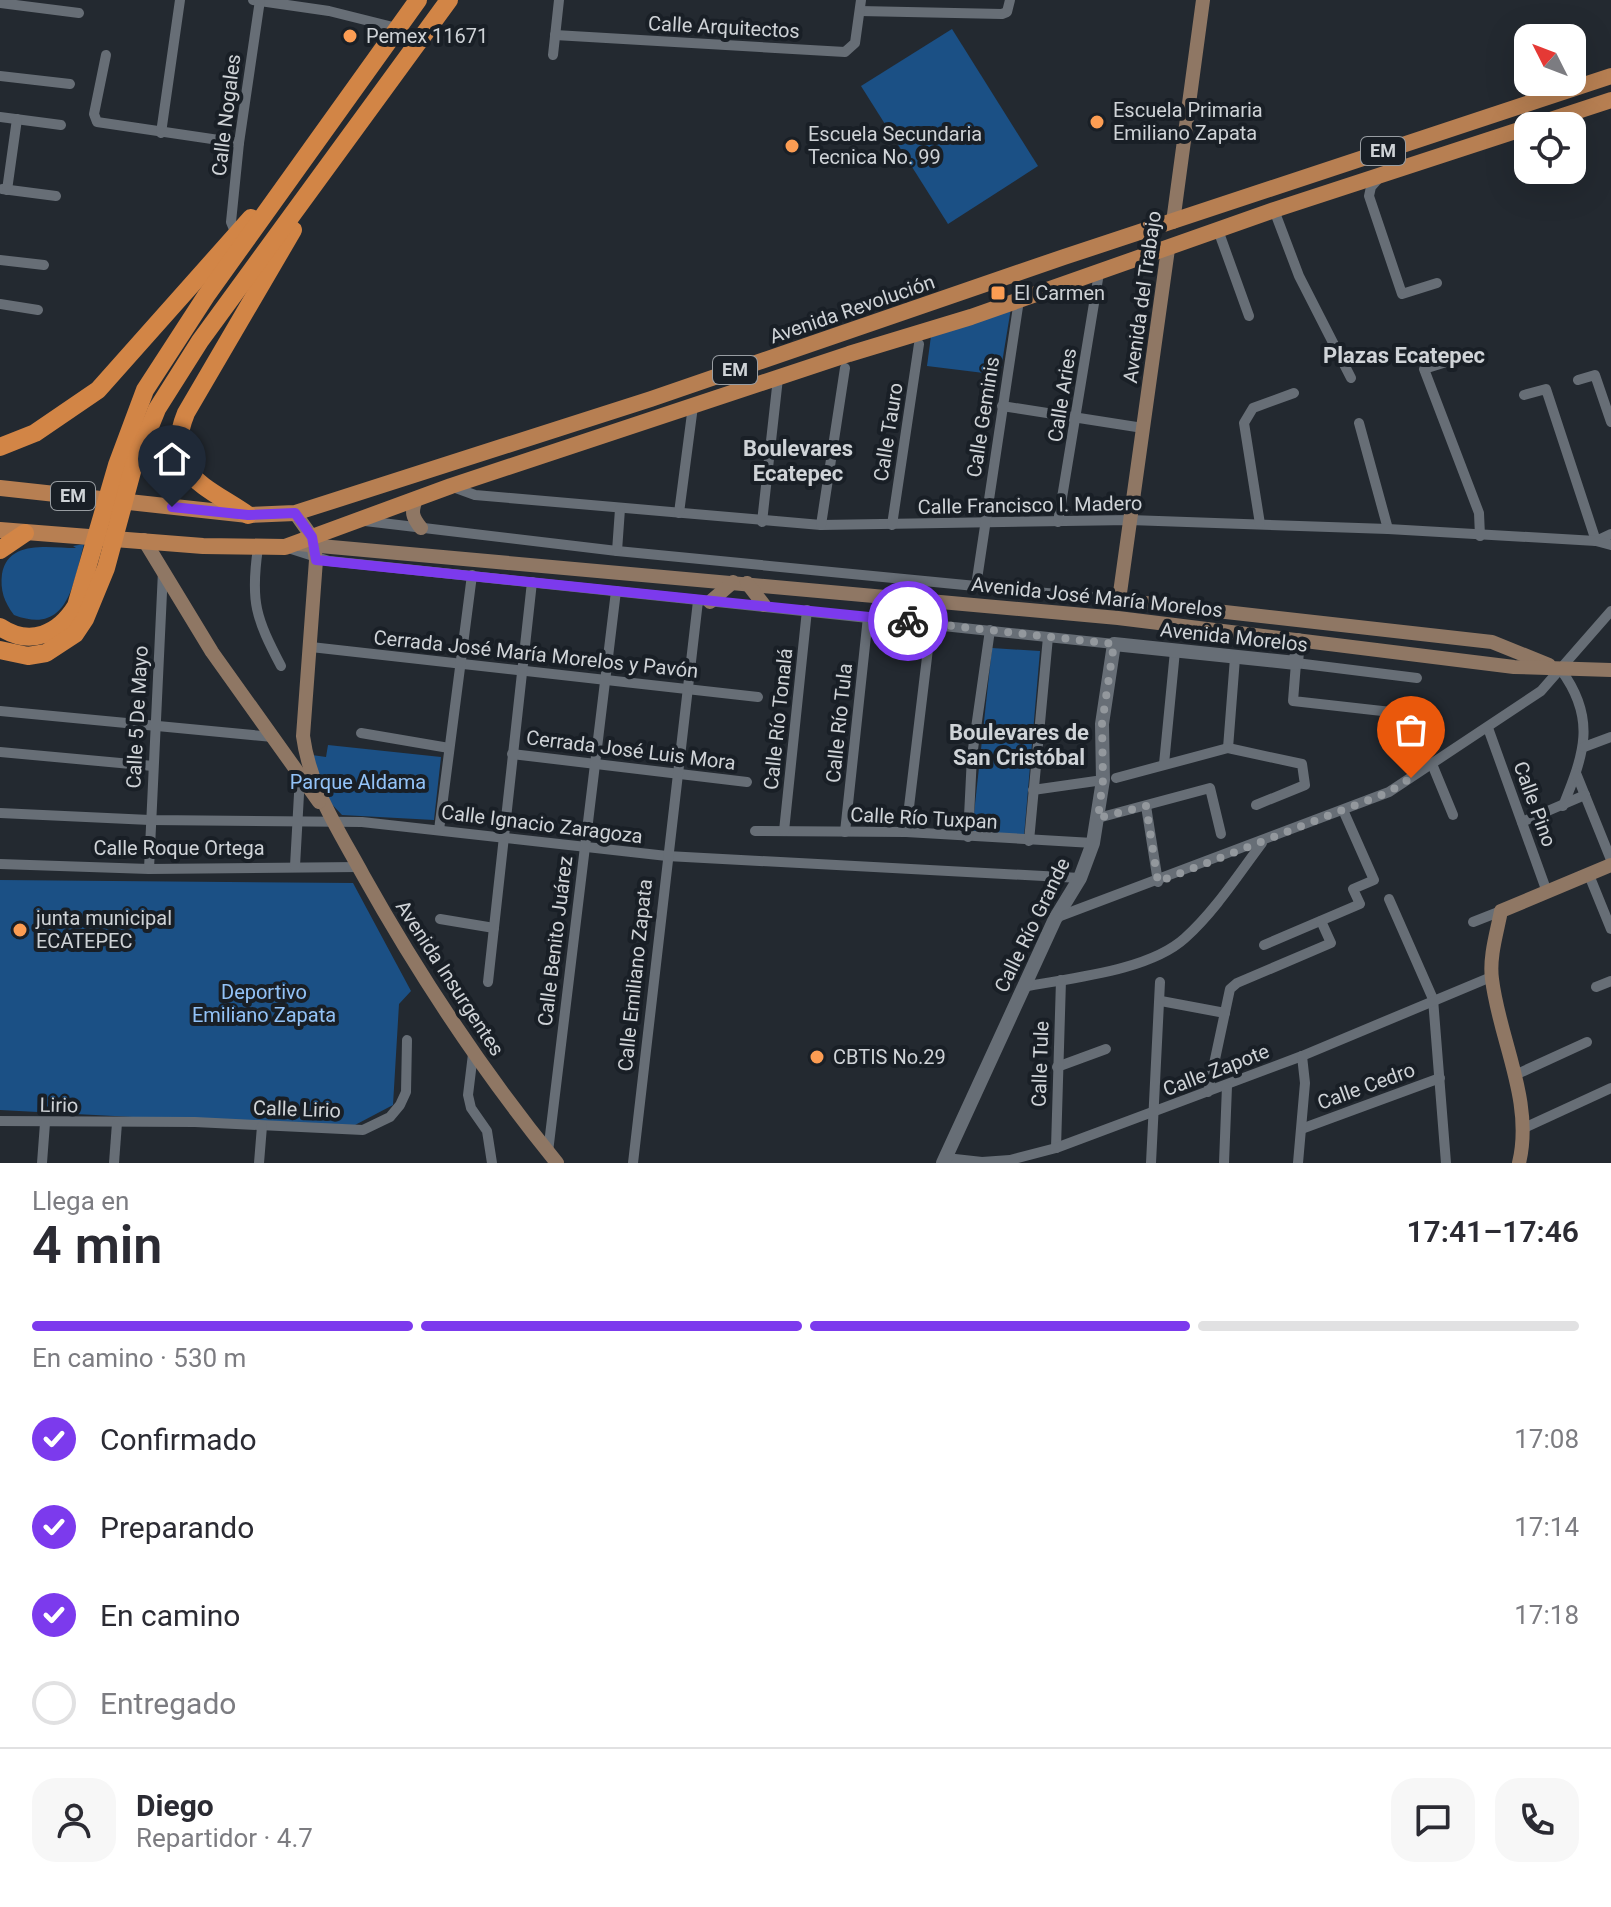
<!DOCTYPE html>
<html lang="es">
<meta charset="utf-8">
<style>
body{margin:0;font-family:Roboto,sans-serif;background:#f7f7f7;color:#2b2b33;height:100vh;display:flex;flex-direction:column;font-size:30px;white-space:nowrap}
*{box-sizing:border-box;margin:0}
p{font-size:26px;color:#7c7c81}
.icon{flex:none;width:44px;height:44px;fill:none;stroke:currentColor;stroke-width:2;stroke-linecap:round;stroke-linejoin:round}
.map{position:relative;height:1163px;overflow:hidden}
.side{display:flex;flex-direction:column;background:#fff;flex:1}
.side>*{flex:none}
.needle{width:52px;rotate:312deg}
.fabs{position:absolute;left:1514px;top:24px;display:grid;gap:16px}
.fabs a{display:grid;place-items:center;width:72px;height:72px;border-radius:16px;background:#fff;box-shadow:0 8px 32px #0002;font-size:40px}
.pin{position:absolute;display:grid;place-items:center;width:68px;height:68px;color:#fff;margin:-82px -34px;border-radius:50% 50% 50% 0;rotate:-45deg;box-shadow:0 0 8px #0007}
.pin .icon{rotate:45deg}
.courier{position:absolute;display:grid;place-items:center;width:80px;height:80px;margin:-40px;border:6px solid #7c3aed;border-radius:50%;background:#fff;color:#222;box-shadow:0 2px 10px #0007}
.headline em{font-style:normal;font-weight:600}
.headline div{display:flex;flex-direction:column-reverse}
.headline{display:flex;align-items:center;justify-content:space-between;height:136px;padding:0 32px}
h1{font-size:52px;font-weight:600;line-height:60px}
.bar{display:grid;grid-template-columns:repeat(4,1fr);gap:12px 8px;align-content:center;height:96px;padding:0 32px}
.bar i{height:10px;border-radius:6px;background:#e1e1e2}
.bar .on{background:#7c3aed}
.bar p{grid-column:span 4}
.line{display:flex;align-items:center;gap:20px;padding:0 32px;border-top:2px solid #e1e1e2}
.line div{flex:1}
.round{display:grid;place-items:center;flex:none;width:84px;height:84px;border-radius:24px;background:#f7f7f7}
ol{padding:0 32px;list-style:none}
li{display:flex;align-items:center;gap:24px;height:88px}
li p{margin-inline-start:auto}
li .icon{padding:8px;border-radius:50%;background:#7c3aed;color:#fff;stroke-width:4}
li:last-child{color:#7c7c81}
li i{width:44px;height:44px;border:4px solid #e1e1e2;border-radius:50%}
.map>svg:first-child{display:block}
</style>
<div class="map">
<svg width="1611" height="1163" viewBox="0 0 1611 1163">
<rect width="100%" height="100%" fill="#232930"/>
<g fill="#1b5085">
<polygon points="952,29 1038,166 948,224 861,86"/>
<polygon points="1011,308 1000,375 927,366 931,336"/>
<path d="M 84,544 C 73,583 69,636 14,615 C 4,602 0,590 2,574 C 8,539 50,548 76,548 L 73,546 Z"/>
<polygon points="992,648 1040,651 1024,836 972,832"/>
<polygon points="328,745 441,757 434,820 342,815 326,798 312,755 326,757"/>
<polygon points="0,880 353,883 411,991 399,1004 393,1105 355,1125 264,1124 0,1110"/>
</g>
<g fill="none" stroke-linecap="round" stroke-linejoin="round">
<g stroke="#676e76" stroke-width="10">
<polyline points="253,0 329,11 397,28"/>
<polyline points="0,3 79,13"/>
<polyline points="860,11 1002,14 1007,12 1010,0"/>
<polyline points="555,35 845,52 855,43 861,0"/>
<polyline points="106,55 94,114 97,122 239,143"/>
<polyline points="553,55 559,0"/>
<polyline points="0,76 70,84"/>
<polyline points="0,117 61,125"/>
<polyline points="161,133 180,0"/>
<polyline points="1379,178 1371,187 1369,196 1402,294 1437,283"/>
<polyline points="2,189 56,196"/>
<polyline points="7,190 17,119"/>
<polyline points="1274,210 1299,276 1351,378"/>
<polyline points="1218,230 1249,316"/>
<polyline points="236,234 231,222 239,143 260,0"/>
<polyline points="0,260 44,265"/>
<polyline points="0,304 38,310"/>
<polyline points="1459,358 1424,369 1479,513 1480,536"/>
<polyline points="1578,380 1595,375 1611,422"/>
<polyline points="1524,395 1546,389 1596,541 1611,534"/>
<polyline points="1002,406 1143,428"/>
<polyline points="1359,423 1388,529"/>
<polyline points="453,487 475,495 821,525 1130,520 1388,529 1596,541 1611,545"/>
<polyline points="679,513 693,406"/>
<polyline points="365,521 617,551 1119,600"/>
<polyline points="762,522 778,378"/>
<polyline points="1058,522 1099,273"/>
<polyline points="1260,524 1244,423 1253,408 1294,393"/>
<polyline points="821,525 845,368"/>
<polyline points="892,525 919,344"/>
<polyline points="285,547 329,561 1114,644"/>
<path d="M 258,548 C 250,602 256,618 281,666"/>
<polyline points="617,551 620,509"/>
<polyline points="976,586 1019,300"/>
<polyline points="311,647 758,697"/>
<path d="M 1561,670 C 1597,719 1584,754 1563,806"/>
<polyline points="0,711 273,737"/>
<polyline points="1400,713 1293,701 1296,663 1417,678"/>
<polyline points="1488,728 1547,892"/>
<polyline points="361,733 449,748"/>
<polyline points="1584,747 1611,737"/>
<polyline points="1228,748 1235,658"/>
<polyline points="0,752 153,766"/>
<polyline points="512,754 747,782"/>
<polyline points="1164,764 1175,651"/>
<polyline points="1432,764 1453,815"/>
<polyline points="1576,773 1611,860"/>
<polyline points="1116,778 1228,748 1302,764 1305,785 1256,805"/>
<polyline points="1033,790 1103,780"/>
<polyline points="1146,806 1158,882"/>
<polyline points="0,813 150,820 362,822 667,856 1080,878"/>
<polyline points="1098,818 1210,788 1221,834"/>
<polyline points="1522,822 1585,795"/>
<polyline points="439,830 472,575"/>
<polyline points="755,831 906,832 1093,843"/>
<polyline points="784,831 807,610"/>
<polyline points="845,832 868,617"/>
<polyline points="906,832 931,624"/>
<polyline points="968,837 972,756 990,630"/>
<polyline points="1029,841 1048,637"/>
<polyline points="0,864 149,869 359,867"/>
<polyline points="295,866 300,776"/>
<polyline points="149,869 163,571"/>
<polyline points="1589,875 1611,929"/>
<polyline points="1389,899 1433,999 1446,1163"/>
<polyline points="1055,918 1389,792 1541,691 1611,611"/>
<polyline points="440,919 494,928"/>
<polyline points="1473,922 1501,911"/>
<polyline points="1264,945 1360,904 1353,889 1374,880 1343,810"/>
<polyline points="488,982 532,582"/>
<path d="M 1023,987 C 1070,978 1149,971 1185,938 C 1215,911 1238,875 1262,843"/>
<polyline points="1596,987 1611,981"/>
<polyline points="1161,1001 1225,1013"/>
<polyline points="473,1054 468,1095 471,1108 487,1131 492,1163"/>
<polyline points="1057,1067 1106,1049"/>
<polyline points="1515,1075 1587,1042"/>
<polyline points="1208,1092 1230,989 1237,983 1331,943 1321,921"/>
<polyline points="0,1121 195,1122 363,1130 390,1117 400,1105 406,1092 407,1040"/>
<polyline points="1304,1128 1440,1078"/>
<polyline points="1522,1129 1611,1088"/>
<polyline points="1056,1148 1061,980"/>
<polyline points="548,1152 616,591"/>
<polyline points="946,1158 982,1162 1010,1160 1056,1148 1302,1056 1491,977"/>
<polyline points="42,1163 45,1123"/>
<polyline points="114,1163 117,1123"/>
<polyline points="259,1163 262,1126"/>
<polyline points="633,1163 698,601"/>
<polyline points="1151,1163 1160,982"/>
<polyline points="1224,1163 1227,1086"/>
<polyline points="1298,1163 1305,1083 1302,1056"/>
</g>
<polyline stroke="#676e76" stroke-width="14" points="943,1163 1055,919 1080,878 1093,843 1103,780 1102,724 1114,644 1296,663 1298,640"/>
<g stroke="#8f7764" stroke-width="14">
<polyline points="1173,222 1203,0"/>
<polyline points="1168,249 1119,600 1492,642 1549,665"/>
<path d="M 416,499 C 411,512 412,517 421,528"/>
<path d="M 295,513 L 312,537 L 316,560 L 303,736 C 310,788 338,829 363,875 C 420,977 483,1072 557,1163"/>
<polyline points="144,540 212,652 319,802"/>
<polyline points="298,544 1118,618 1514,667 1611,670"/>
<polyline points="747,583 764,605"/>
<polyline points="710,602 733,582"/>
<path d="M 1519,1163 C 1534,1101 1499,1039 1492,979 C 1489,957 1497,932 1501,911 L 1611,865"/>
</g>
<g stroke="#b77f52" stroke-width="16">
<polyline points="1532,126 1611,100"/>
<polyline points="0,488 248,515 295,513 651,399 1064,257 1611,76"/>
<polyline points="0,530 203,546 285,547 451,486 849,354 971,317 1274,210 1528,127"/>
</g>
<g stroke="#d28546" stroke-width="18">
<polyline points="0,447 35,433 98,390 251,218"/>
<path d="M 248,515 C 208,487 161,474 186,413 L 293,230"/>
<polyline points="0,550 25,533"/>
<path d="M 0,627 C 30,647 59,634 76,606 L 117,465 L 145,390 L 206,296 L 418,0"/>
<polyline points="0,650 28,656 46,653 75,634 85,619 106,568 133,468 157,409 200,341 449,0"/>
</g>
</g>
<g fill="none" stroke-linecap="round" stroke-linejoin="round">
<polyline stroke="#93989d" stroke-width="8" stroke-dasharray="0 14.4" points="908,621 1114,644 1102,724 1103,780 1098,818 1146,806 1158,882 1389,792 1411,778"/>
<polyline stroke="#7c3aed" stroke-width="10" points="172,507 248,515 295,513 312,537 316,560 908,621"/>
</g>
<g fill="#fc9d53" stroke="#191f26" stroke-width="3">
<circle cx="350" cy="36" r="8"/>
<circle cx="1097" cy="122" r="8"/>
<circle cx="792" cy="146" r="8"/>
<rect x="990" y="285" width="16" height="16" rx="4"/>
<circle cx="20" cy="930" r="8"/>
<circle cx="817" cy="1057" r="8"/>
</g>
<g text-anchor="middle" stroke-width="8" stroke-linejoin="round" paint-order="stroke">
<g fill="#191f26" stroke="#989da2" stroke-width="2">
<rect x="1361" y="137" width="44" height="28" rx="6"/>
<rect x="713" y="356" width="44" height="28" rx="6"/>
<rect x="51" y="482" width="44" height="28" rx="6"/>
</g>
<g font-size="18" font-weight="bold" fill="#cfd3d7">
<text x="1383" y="157">EM</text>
<text x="735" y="376">EM</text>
<text x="73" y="502">EM</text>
</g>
<g font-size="20" fill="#cfd3d7" stroke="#191f26">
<text transform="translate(724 27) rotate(3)" y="7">Calle Arquitectos</text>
<text transform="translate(226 115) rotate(-83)" y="7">Calle Nogales</text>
<text transform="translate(1142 297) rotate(-82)" y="7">Avenida del Trabajo</text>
<text transform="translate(852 309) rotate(-19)" y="7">Avenida Revolución</text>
<text transform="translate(1062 395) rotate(-81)" y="7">Calle Aries</text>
<text transform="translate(983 417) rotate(-81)" y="7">Calle Geminis</text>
<text transform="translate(888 432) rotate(-81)" y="7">Calle Tauro</text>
<text transform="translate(1030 505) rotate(-1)" y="7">Calle Francisco I. Madero</text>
<text transform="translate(1097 597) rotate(6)" y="7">Avenida José María Morelos</text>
<text transform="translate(1234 637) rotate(6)" y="7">Avenida Morelos</text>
<text transform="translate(536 654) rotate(6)" y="7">Cerrada José María Morelos y Pavón</text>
<text transform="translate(137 717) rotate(-87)" y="7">Calle 5 De Mayo</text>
<text transform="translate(778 719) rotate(-84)" y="7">Calle Río Tonalá</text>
<text transform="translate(839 723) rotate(-84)" y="7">Calle Río Tula</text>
<text transform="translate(631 750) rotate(7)" y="7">Cerrada José Luis Mora</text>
<text transform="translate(1535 804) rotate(70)" y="7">Calle Pino</text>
<text transform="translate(924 818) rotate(3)" y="7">Calle Río Tuxpan</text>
<text transform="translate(542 824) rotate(7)" y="7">Calle Ignacio Zaragoza</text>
<text x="179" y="855">Calle Roque Ortega</text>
<text transform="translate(1032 925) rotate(-64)" y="7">Calle Río Grande</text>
<text transform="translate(555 941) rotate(-83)" y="7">Calle Benito Juárez</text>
<text transform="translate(635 975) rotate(-84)" y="7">Calle Emiliano Zapata</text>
<text transform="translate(450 978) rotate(57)" y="7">Avenida Insurgentes</text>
<text transform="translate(1040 1064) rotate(-88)" y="7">Calle Tule</text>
<text transform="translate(1216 1070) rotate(-21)" y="7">Calle Zapote</text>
<text transform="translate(1366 1086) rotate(-20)" y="7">Calle Cedro</text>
<text transform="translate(59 1105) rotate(1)" y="7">Lirio</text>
<text transform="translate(297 1109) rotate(2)" y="7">Calle Lirio</text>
</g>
<g font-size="20" fill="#cfd3d7" stroke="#191f26" text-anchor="start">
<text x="366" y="43">Pemex 11671</text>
<text x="1113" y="117">Escuela Primaria<tspan x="1113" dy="23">Emiliano Zapata</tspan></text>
<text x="808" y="141">Escuela Secundaria<tspan x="808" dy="23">Tecnica No. 99</tspan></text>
<text x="1014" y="300">El Carmen</text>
<text x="36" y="925">junta municipal<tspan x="36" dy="23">ECATEPEC</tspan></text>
<text x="833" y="1064">CBTIS No.29</text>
</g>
<g font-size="20" fill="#93c3f8" stroke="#191f26">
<text x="358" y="789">Parque Aldama</text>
<text x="264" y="999">Deportivo<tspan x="264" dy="23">Emiliano Zapata</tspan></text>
</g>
<g font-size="22" font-weight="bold" fill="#cfd3d7" stroke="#191f26">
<text x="1404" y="363">Plazas Ecatepec</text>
<text x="798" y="456">Boulevares<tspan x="798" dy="25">Ecatepec</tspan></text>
<text x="1019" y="740">Boulevares de<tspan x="1019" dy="25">San Cristóbal</tspan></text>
</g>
</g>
</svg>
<div class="fabs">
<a><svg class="needle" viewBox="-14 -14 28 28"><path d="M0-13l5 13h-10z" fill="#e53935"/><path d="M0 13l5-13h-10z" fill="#7c7c81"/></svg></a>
<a><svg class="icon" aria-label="locate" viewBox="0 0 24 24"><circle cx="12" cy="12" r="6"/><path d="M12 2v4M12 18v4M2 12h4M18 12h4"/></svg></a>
</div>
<div class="pin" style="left:1411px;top:778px;background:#ea580c"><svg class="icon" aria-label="bag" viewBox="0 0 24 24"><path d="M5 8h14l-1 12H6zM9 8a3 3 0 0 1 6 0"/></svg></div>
<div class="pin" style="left:172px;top:507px;background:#1f2937"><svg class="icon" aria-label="home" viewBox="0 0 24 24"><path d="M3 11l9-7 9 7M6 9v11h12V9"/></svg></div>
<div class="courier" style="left:908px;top:621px"><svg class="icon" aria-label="bike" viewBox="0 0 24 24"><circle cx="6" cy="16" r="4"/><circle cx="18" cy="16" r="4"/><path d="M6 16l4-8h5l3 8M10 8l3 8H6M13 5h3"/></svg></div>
</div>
<section class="side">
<div class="headline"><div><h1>4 min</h1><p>Llega en</p></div><em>17:41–17:46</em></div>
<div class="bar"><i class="on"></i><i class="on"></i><i class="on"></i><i></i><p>En camino · 530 m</p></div>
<ol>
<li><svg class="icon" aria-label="check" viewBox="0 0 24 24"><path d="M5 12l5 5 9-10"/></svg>Confirmado<p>17:08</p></li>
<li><svg class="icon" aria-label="check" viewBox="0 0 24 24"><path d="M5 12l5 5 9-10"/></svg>Preparando<p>17:14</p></li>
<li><svg class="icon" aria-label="check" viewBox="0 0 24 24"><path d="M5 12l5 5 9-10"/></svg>En camino<p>17:18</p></li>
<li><i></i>Entregado</li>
</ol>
<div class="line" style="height:144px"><a class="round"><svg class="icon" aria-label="person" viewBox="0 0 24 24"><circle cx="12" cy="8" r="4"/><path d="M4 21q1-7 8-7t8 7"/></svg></a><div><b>Diego</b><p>Repartidor · 4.7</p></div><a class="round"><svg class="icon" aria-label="chat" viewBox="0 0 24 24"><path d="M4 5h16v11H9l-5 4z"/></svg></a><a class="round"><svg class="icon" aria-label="phone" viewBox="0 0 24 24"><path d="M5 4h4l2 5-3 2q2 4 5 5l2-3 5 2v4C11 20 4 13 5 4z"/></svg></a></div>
</section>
